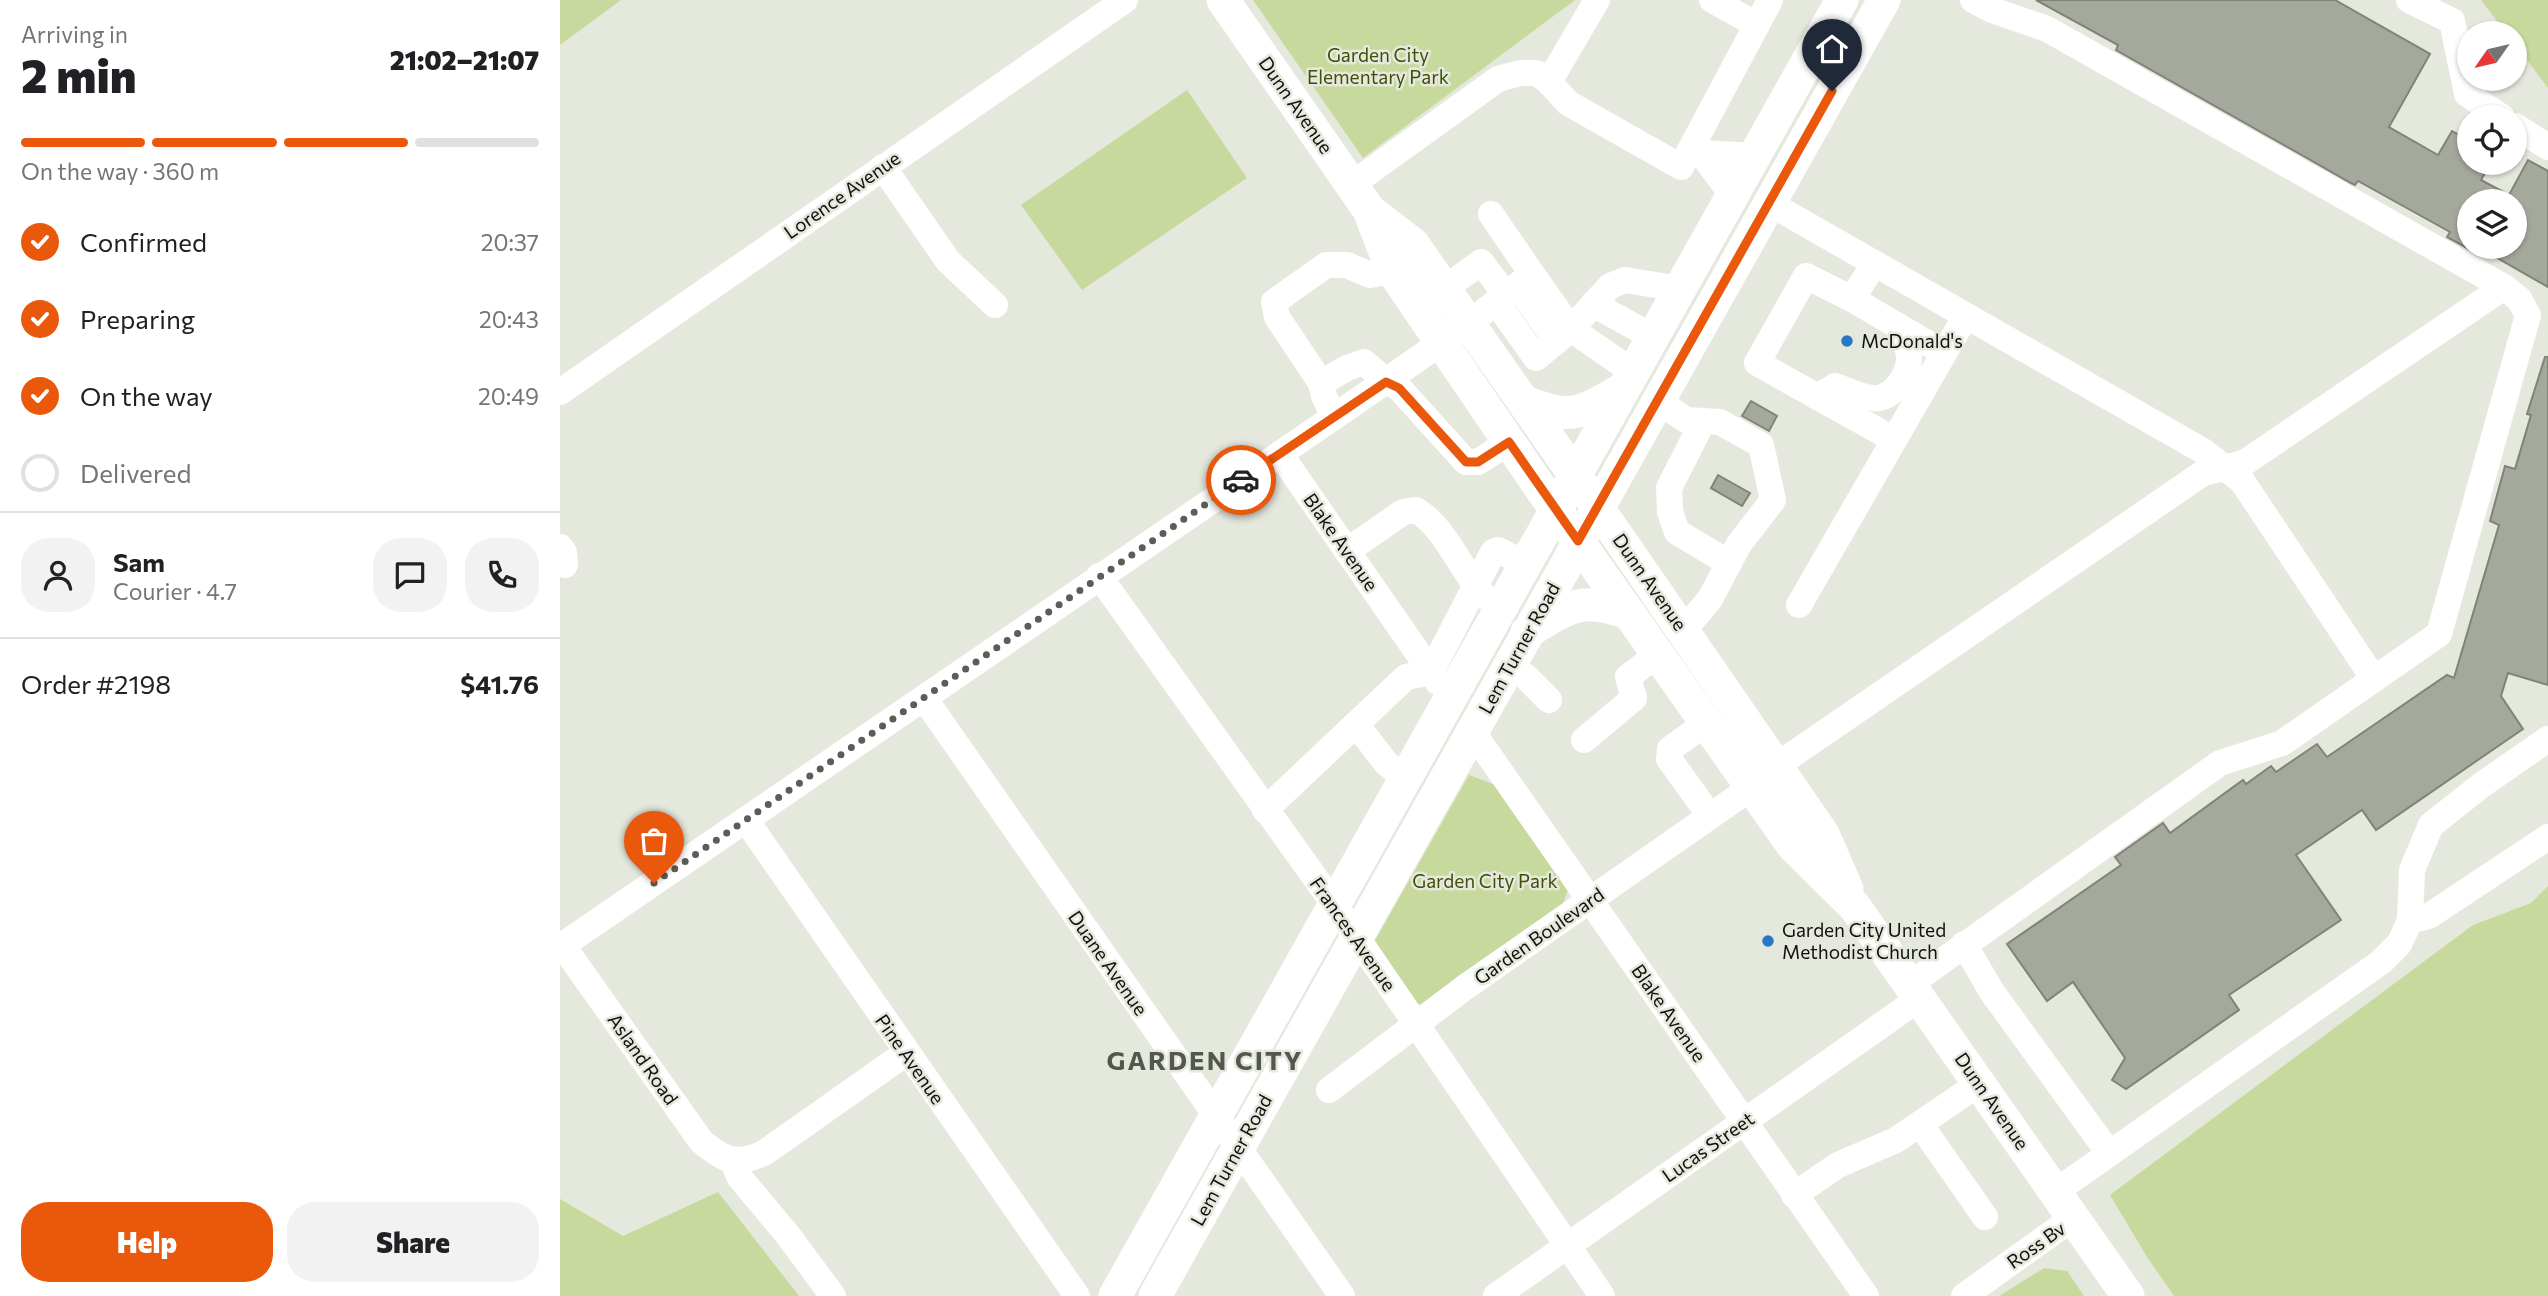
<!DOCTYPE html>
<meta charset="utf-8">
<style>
body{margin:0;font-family:Commissioner,sans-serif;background:#f2f2f2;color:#202124;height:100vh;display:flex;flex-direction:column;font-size:26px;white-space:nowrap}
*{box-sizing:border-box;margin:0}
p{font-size:23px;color:#757577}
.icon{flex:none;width:38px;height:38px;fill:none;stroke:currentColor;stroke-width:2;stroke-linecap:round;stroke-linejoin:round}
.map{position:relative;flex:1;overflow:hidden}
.details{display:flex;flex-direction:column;background:#fff;width:560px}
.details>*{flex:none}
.needle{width:46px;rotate:236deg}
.tools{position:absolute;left:1897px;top:21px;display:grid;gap:14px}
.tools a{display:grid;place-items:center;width:70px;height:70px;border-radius:50%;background:#fff;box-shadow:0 2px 5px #0004;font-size:35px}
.pin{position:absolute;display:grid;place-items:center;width:60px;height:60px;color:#fff;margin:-72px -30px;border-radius:50% 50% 50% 0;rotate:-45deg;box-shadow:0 0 7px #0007}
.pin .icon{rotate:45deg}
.courier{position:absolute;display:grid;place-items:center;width:70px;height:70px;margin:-35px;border:5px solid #ea580c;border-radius:50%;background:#fff;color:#222;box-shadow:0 2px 9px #0007}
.summary em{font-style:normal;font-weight:800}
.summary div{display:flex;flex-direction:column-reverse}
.summary{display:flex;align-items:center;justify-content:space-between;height:119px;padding:0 21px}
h1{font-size:46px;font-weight:800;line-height:52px}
.bar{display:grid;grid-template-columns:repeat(4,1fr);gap:10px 7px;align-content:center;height:84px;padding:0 21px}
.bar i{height:9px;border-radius:5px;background:#e0e0e0}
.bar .current{background:#ea580c}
.bar p{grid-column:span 4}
.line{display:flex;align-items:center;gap:18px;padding:0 21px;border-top:2px solid #e0e0e0}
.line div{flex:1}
.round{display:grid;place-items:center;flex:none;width:74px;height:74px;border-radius:28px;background:#f2f2f2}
ol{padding:0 21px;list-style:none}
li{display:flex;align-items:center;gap:21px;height:77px}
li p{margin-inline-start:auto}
li .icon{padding:7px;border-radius:50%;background:#ea580c;color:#fff;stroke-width:4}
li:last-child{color:#757577}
li i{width:38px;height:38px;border:4px solid #e0e0e0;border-radius:50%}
.cta{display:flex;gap:14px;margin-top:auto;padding:14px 21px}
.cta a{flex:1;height:80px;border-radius:28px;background:#ea580c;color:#fff;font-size:28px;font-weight:800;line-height:80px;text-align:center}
.cta a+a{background:#f2f2f2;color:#202124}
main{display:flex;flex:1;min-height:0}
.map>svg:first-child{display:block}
</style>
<main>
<section class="details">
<div class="summary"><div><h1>2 min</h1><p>Arriving in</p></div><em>21:02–21:07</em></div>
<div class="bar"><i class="current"></i><i class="current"></i><i class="current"></i><i></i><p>On the way · 360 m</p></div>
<ol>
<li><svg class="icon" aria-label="check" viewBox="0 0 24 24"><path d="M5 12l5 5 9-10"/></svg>Confirmed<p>20:37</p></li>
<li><svg class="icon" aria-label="check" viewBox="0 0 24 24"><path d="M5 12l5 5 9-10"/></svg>Preparing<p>20:43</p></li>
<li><svg class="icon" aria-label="check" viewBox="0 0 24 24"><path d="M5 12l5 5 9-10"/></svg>On the way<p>20:49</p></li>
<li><i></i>Delivered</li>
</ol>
<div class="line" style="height:126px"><a class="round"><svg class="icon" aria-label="person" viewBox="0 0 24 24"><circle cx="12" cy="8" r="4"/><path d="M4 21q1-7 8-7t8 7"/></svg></a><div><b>Sam</b><p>Courier · 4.7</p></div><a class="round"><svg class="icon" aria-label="chat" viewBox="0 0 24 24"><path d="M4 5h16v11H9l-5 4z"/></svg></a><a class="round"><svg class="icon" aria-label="phone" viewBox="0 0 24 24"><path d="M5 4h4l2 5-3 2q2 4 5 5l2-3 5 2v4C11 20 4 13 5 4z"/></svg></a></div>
<div class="line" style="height:91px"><div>Order #2198</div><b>$41.76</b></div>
<div class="cta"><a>Help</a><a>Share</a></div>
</section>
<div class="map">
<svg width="1988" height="1296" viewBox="0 0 1988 1296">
<rect width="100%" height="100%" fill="#e5e9dd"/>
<g fill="#c7d99c">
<polygon points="0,0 61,0 0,45"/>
<polygon points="693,0 1015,0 803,158"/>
<polygon points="1921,0 1988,0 1988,88 1955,44 1955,33 1946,33"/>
<polygon points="627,90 687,178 522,290 461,205"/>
<polygon points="909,775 941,787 1010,884 1002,907 868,1007 849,1001 813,944"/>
<polygon points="1988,886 1988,1296 1614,1296 1587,1257 1550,1195 1913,925 1971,903"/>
<polygon points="158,1192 239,1296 0,1296 0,1199 63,1236"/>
<polygon points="1484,1268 1507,1271 1524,1296 1439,1296"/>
</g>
<g fill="#a5a99d" stroke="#7f8378" stroke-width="2">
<polygon points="1476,0 1775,0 1870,54 1829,127 1878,155 1892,131 1909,140 1909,163 1931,163 1921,180 1949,195 1968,160 1988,171 1988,287 1918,247 1955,247 1955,201 1909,201 1909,249 1887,237 1890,232 1798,181 1795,185 1791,183 1556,50 1558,45"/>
<polygon points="1985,357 1988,357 1988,685 1948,673 1941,696 1963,729 1816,830 1802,810 1736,855 1781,920 1669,995 1679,1010 1566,1089 1552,1080 1565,1058 1513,982 1487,1001 1447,944 1561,865 1555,857 1603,823 1610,833 1683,780 1686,784 1711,766 1716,772 1757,744 1767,757 1887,675 1894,678 1939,525 1930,521 1945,466 1955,469 1971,415 1967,414"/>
<polygon points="1191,401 1217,416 1209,431 1182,416"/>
<polygon points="1158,475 1190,493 1182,506 1151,488"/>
</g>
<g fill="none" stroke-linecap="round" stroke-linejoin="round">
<g stroke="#fff" stroke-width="26">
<polyline points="1152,0 1197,25"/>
<polyline points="1849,0 1892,21 1907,94 1942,117"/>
<polyline points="989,82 1037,0"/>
<polyline points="1955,126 1988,147"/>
<polyline points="323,167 388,261 435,305"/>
<polyline points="791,185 938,79 960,73 977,73 989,82 1008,103 1121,167 1210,0"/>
<polyline points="1173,196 1141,153 1195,156"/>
<polyline points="1209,203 1643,451 1682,481 1814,679"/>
<polyline points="931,214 972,274"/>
<polyline points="1314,264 1292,299 1246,276 1197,363 1333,439"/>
<polyline points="957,286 997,341"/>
<polyline points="884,289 921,262 946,295"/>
<polyline points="1292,299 1384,353"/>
<polyline points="936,302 976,358 1011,329 1050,286 1065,280 1120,289"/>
<polyline points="1033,304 1093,337"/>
<polyline points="761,383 717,317 714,302 766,265 787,265 810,275 832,270"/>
<polyline points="0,392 565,0"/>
<path d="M 1257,397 L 1275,386 C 1287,390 1300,397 1313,398 C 1331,400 1347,378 1349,361 C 1350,350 1343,338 1341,328"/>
<polyline points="1097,400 1126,420 1160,422 1201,445 1213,500 1179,544 1150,599 1123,631"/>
<polyline points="774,417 764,396 761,383 787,368 804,362 826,381 839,388 906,462 918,462 949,442"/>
<polyline points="1143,421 1109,488 1110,512 1117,532 1169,563"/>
<polyline points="720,454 878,682"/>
<polyline points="0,547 4,552 5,565"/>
<path d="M 787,551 L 843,512 L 856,510 C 887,529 900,570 925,597"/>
<polyline points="539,576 774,904 1042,1296"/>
<polyline points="1239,605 1405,317"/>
<polyline points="948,667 965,676 989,700"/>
<polyline points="364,698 782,1296"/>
<polyline points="1146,723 1110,749 1109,759 1150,816"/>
<polyline points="796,724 826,763 844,778"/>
<polyline points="912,731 1306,1296"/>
<polyline points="1024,740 1074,698 1068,677 1098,654"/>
<polyline points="1216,766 1643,473 1684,463 1944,287"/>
<polyline points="705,810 846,677 871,672 933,552 938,550 966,564"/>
<polyline points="186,820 517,1296"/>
<polyline points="1850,921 1852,870 1871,825 1923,784 1988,739"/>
<polyline points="1404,944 1432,992 1549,1153"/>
<path d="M 3,946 L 141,1141 C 164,1160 175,1166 204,1153 L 346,1053"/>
<polyline points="0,947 774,417 908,324 972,274 1011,329 1073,372"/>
<polyline points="1350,984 1660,763 1722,743 1879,634 1968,315 1959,299 1944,287 1487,29 1432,10 1413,0"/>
<polyline points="769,1090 904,988 1192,787"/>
<polyline points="1360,1124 1425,1217"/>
<polyline points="172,1160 180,1178 227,1234 273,1296"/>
<polyline points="1495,1192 1821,962 1839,944 1850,921 1869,916 1988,837"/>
<polyline points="1234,1195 1278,1165 1336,1140 1420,1083"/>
<polyline points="936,1296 1360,998"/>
<polyline points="1404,1296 1513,1218"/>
</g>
<g stroke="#fff" stroke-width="33">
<polyline points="663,0 809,210 832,270 977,483 1233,846 1295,907 1568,1296"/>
<polyline points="809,210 853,244 1058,537 1263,834 1287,889"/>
<path d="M 963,401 C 1012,421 1019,414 1063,389"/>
<path d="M 967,632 C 1010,607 1021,595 1070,614"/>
<polyline points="555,1296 1282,0"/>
<polyline points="595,1296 1324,0"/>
</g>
</g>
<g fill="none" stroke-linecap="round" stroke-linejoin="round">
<polyline stroke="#5b5d56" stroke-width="7" stroke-dasharray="0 12.6" points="94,883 681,480"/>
<polyline stroke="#ea580c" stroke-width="9" points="681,480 826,382 839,388 906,462 918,462 949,442 1018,541 1272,91"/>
</g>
<g fill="#2977c7" stroke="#e5e9dd" stroke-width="2.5">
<circle cx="1287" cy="341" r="7"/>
<circle cx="1208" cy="941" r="7"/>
</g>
<g text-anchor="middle" stroke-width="5" stroke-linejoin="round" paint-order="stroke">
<g font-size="19" fill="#404f07" stroke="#e5e9dd">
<text x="818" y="62">Garden City<tspan x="818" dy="22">Elementary Park</tspan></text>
<text x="925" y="888">Garden City Park</text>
</g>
<g font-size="19" fill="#10110d" stroke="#e5e9dd">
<text transform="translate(736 105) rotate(55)" y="7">Dunn Avenue</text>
<text transform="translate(282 195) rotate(-35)" y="7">Lorence Avenue</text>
<text transform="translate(781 542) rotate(55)" y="7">Blake Avenue</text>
<text transform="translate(1090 582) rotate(55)" y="7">Dunn Avenue</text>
<text transform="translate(959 648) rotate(-61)" y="7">Lem Turner Road</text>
<text transform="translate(793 934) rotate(55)" y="7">Frances Avenue</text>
<text transform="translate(979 936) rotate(-35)" y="7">Garden Boulevard</text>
<text transform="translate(548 963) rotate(55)" y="7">Duane Avenue</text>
<text transform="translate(1109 1013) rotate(55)" y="7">Blake Avenue</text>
<text transform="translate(83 1059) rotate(55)" y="7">Asland Road</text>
<text transform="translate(350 1059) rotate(55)" y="7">Pine Avenue</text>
<text transform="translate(1432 1101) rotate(55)" y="7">Dunn Avenue</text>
<text transform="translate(1148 1147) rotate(-35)" y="7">Lucas Street</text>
<text transform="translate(671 1160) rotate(-61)" y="7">Lem Turner Road</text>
<text transform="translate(1476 1245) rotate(-35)" y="7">Ross Bv</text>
</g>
<g font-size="19" fill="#10110d" stroke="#e5e9dd" text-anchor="start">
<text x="1301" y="348">McDonald's</text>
<text x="1222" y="937">Garden City United<tspan x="1222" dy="22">Methodist Church</tspan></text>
</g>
<g font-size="26" font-weight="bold" letter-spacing="2" fill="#53574d" stroke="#e5e9dd">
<text x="645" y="1070">GARDEN CITY</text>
</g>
</g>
</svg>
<div class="tools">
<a><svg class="needle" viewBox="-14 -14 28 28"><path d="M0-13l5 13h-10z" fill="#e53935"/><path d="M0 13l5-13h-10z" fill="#757577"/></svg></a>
<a><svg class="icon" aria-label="locate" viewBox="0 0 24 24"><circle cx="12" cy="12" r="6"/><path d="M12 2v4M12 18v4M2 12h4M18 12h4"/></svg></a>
<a><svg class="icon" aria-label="layers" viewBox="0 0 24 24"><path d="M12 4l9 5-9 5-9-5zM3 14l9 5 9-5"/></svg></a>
</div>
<div class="pin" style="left:94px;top:883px;background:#ea580c"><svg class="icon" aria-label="bag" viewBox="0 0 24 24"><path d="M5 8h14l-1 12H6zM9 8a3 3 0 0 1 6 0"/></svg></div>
<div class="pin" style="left:1272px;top:91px;background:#1f2937"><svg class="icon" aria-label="home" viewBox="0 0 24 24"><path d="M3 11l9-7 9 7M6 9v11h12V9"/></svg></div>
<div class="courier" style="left:681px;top:480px"><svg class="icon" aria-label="car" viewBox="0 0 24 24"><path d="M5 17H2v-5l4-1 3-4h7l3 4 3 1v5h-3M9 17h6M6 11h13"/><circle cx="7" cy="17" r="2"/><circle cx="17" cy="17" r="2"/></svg></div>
</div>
</main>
